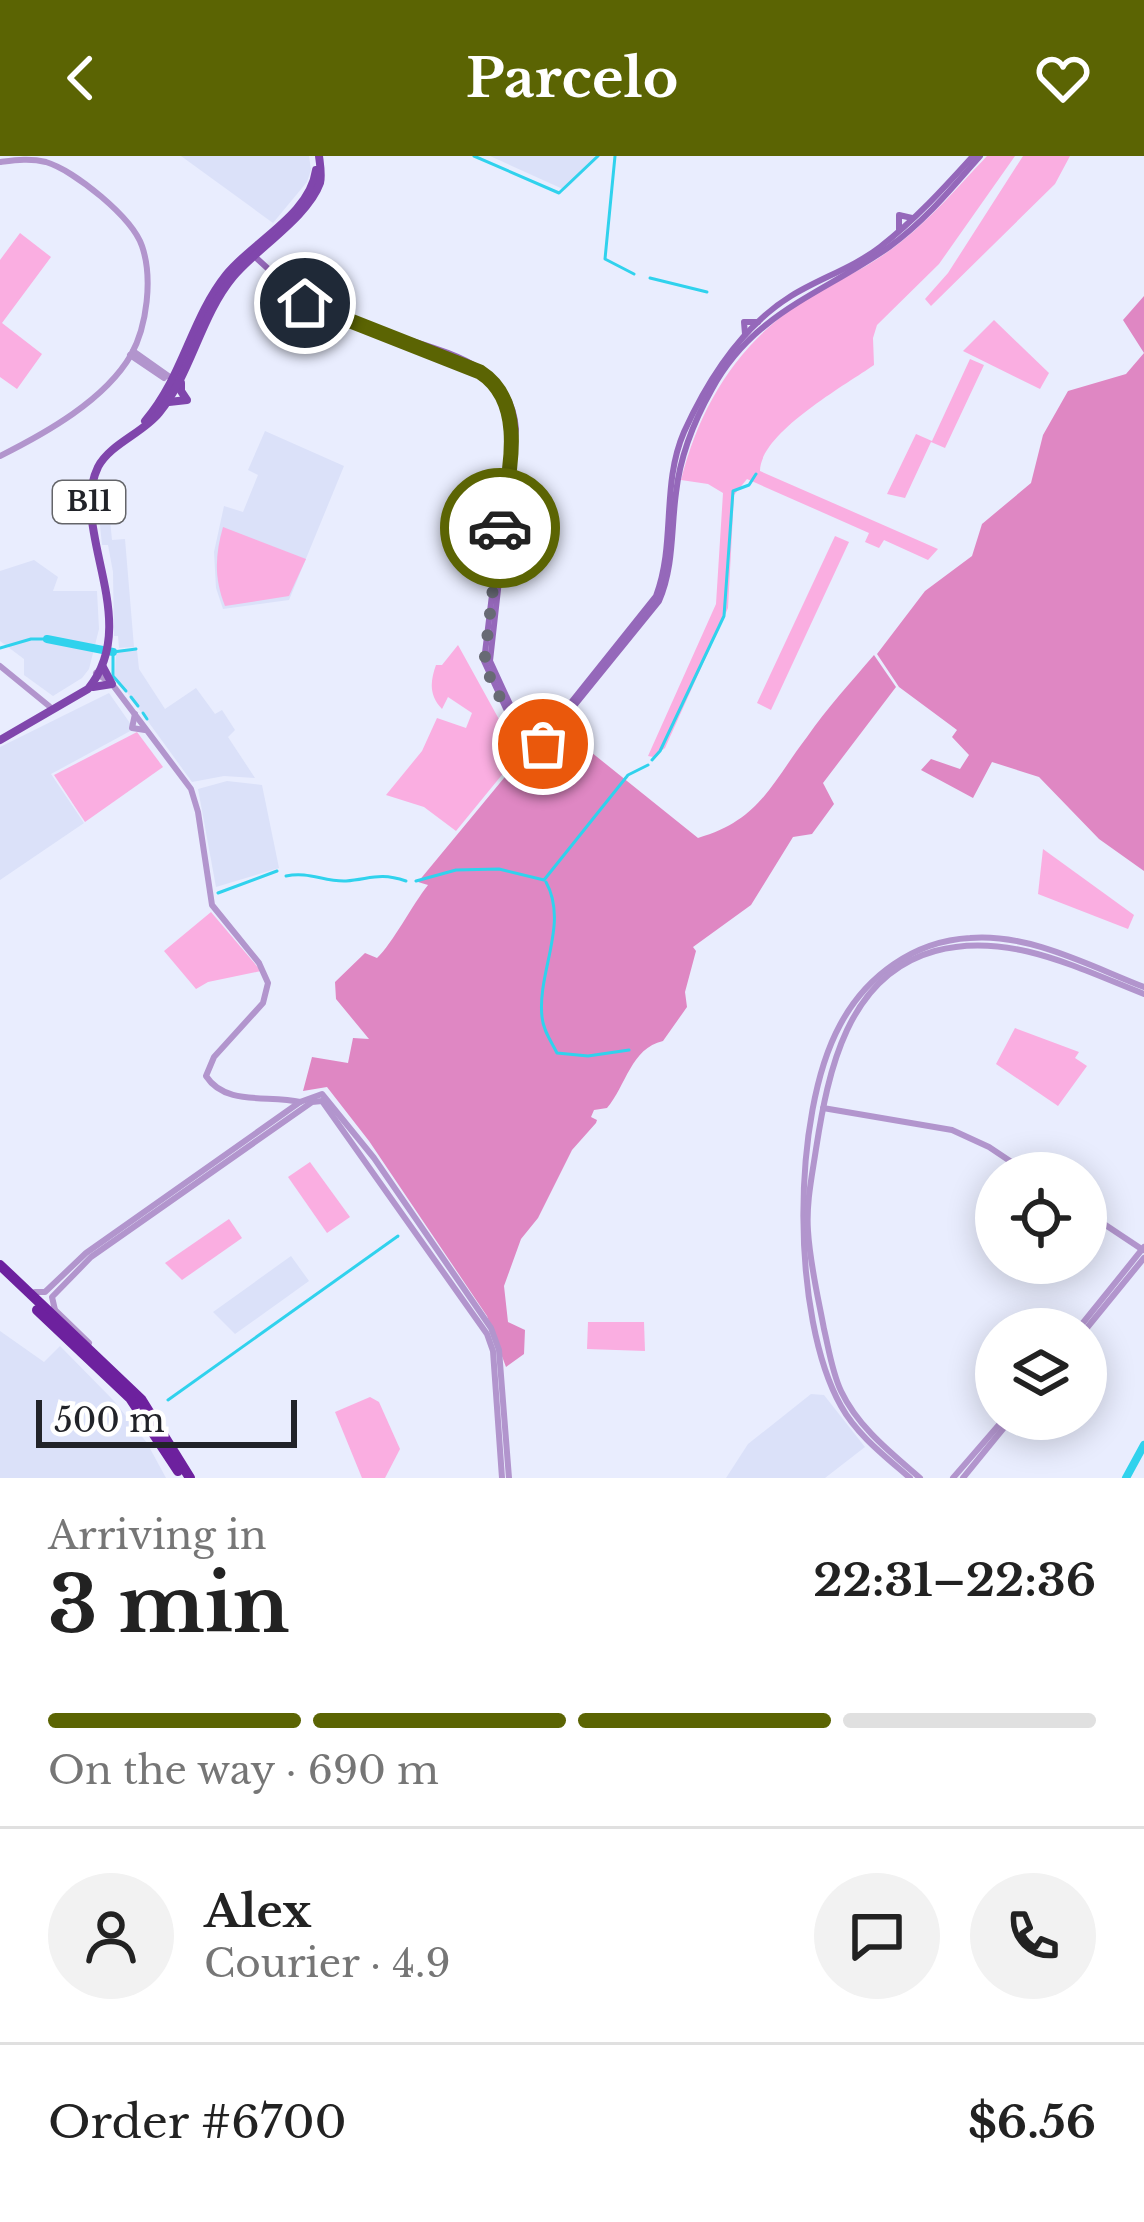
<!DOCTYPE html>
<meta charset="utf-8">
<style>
body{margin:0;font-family:"Libre Baskerville",serif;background:#f2f2f2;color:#222;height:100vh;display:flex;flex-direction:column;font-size:45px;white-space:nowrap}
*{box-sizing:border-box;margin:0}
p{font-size:39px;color:#767676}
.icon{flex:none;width:66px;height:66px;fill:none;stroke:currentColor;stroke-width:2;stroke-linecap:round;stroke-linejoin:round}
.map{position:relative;height:1322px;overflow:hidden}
.sheet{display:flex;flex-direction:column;background:#fff;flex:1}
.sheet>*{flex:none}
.buttons{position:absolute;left:975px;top:996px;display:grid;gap:24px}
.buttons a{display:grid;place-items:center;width:132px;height:132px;border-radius:50%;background:#fff;box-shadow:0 6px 30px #0003;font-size:60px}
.scale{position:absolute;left:36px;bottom:30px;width:261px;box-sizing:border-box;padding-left:12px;border:6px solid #212329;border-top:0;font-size:33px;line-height:42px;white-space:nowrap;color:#212329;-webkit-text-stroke:9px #fff;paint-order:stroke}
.pin{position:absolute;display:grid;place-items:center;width:102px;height:102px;color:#fff;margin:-51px;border:6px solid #fff;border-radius:50%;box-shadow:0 3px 12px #0007}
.courier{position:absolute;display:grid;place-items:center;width:120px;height:120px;margin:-60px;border:9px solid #5b6403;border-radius:50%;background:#fff;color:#222;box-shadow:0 3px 15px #0007}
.summary em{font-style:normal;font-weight:800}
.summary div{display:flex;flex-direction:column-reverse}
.summary{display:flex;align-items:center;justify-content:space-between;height:204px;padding:0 48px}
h1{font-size:78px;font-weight:800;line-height:90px}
.bar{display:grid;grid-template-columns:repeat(4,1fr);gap:18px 12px;align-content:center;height:144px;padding:0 48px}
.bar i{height:15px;border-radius:9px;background:#e0e0e0}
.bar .current{background:#5b6403}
.bar p{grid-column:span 4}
.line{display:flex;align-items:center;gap:30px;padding:0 48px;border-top:3px solid #e0e0e0}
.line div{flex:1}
.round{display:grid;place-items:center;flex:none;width:126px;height:126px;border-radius:63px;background:#f2f2f2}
header{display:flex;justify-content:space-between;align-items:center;height:156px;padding:0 48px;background:#5b6403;color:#fff;font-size:54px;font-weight:800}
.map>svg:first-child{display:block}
</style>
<header><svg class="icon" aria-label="back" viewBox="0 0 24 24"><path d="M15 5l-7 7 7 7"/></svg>Parcelo<svg class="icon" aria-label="heart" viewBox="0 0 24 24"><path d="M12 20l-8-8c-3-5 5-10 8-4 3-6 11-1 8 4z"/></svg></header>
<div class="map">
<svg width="1144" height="1322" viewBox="0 0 1144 1322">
<rect width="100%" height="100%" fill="#e9edfe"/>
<g fill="#dbe1f9">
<polygon points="181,0 309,0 311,14 307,26 273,67"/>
<polygon points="490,0 600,0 565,34"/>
<polygon points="265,275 344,310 289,444 223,453 216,432 214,396 224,350 243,356 258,319 248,314"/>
<polygon points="98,349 109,354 112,384 125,383 134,491 119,492 118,480 114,480 113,416 108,389 102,389"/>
<polygon points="34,404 58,421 53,435 97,435 99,473 89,513 82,522 53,540 24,519 24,503 0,485 0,415"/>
<polygon points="137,494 139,513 165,553 196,532 215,558 222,554 235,574 228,581 255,622 224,620 192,626 115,520 116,496"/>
<polygon points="109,537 134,573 51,618 84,667 0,724 0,591"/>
<polygon points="227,625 262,629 279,712 216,731 198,633"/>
<polygon points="291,1100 309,1125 235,1178 213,1156"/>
<polygon points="0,1175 44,1206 60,1190 114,1245 147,1287 166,1322 0,1322"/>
<polygon points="811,1238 824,1239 865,1291 825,1322 726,1322 748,1288"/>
</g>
<g fill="#faaee1">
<path d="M 987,0 L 1015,0 L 939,108 L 877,169 L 873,182 L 874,209 C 844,230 760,277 760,315 L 938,393 L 928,404 L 884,384 L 879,392 L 865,386 L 869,377 L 747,323 L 734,339 L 728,452 L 665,592 L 653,601 L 648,600 L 716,448 L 723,337 L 708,328 L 681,324 C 701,245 742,181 813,139 C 837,125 862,114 886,97 C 924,71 955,34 987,0 Z"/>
<polygon points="1023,0 1070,0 1055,28 931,150 925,143 948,117"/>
<polygon points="20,77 51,101 2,167 42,198 17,233 0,221 0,104"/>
<polygon points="994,164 1049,217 1040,233 963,195"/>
<polygon points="970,203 984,209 945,292 931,286 905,342 887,338 916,278 932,285"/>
<path d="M 223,371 L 306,403 L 289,440 L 225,450 C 214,423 215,399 223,371 Z"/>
<polygon points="835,380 849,386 771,554 757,547"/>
<path d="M 458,489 L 511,585 L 524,592 L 456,675 L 424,651 L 386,639 L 422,595 L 437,562 L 466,572 L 472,557 L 448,541 L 442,553 C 429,539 430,526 436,509 L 442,509 Z"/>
<polygon points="137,576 163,611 85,666 54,619"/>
<polygon points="1043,693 1134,759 1128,773 1038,738"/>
<polygon points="211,756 261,815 208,826 196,833 164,795"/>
<polygon points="1015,872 1079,896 1075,902 1087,910 1058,950 996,908"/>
<polygon points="310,1006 350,1061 327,1077 288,1021"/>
<polygon points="229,1063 242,1082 182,1124 165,1107"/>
<polygon points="588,1166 644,1166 645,1195 587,1193"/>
<polygon points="370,1241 379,1246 400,1293 385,1322 362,1322 335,1256"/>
</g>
<g fill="#df87c3">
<polygon points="1144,140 1144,715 1099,683 1039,621 992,606 973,642 921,614 931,603 960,613 969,599 952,581 957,574 899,531 877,498 925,435 972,400 982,368 1031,327 1043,279 1068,235 1126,218 1144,197 1123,164"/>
<path d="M 874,499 L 896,531 L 823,627 L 834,648 L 812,678 L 793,681 L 751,749 L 693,791 L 696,795 L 685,836 L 687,851 L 663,885 C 631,892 626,930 607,952 L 594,954 L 591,961 L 597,964 L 596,967 L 572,994 L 538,1062 L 521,1083 L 504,1130 L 508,1166 L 525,1174 L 524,1198 L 506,1211 L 487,1160 L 369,985 L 327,931 L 303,935 L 312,901 L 348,907 L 353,882 L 369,883 L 336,843 L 335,826 L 365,797 L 377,802 C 393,787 412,749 428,729 L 418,726 L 528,593 L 546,590 L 566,576 L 698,682 C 760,664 771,628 807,581 C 827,552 851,526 874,499 Z"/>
</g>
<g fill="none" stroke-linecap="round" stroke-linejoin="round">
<g stroke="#30d2ed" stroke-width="3">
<polyline points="474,0 559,37 598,0"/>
<polyline points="615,0 605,103 634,118"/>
<polyline points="650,122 707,136"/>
<polyline points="0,492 31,483 47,483"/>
<polyline points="126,535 113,520 113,496 136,493"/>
<polyline points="131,541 138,550"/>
<polyline points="143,557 147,563"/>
<polyline points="652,604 660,595 724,460 733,335 749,329 756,318"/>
<path d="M 286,720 C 309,715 324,726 346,725 C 371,723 379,716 406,725"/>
<polyline points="416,725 456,714 499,713 544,724 628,619 648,609"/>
<path d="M 546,726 C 569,768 537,816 542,861 C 543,874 551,885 557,897 L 588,900 L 629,894"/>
<polyline points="218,737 277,715"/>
<polyline points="168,1244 398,1080"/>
</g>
<g stroke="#30d2ed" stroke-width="8">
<polyline points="47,483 113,496"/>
<polyline points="1126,1322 1144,1289"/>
</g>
<g stroke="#b295cd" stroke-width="6">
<path d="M 0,6 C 16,4 30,2 46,6 C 75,15 132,61 142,90 C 153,122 147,170 131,199 C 105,244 46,277 0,300"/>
<polyline points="133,195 174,224"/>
<polyline points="130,199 164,222"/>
<polyline points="0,510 49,550"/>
<path d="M 96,517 L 112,528 L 191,633 L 198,656 L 212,749 L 259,807 L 268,827 L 263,847 L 214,901 L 206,920 C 226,951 270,938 300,946"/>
<polyline points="135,558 132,572 145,574"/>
<polyline points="823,952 952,974 989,991 1028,1017"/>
<polyline points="1086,1056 1143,1094"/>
<polyline points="35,1136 45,1136 86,1097 300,946 322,938 374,1002 491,1172 499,1194 509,1322"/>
<polyline points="55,1154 52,1141 91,1101 312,946 322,945 487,1178 493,1195 502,1322"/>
<polyline points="56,1155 89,1187"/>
<polyline points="1078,1173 1144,1091"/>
<polyline points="1086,1173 1144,1102"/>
<path d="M 910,1322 C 886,1301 857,1279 841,1250 C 791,1161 791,959 840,869 C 866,820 914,785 970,782 C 1029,777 1090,810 1144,831"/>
<path d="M 920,1322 C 890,1296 858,1271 841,1235 C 832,1216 829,1194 824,1173 C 818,1141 810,1108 808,1075 C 806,1047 812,1020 816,993 C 828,916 847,819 935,795 C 1007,775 1078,812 1144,838"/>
<polyline points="953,1322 1004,1263"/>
<polyline points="963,1322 1011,1263"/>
</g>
<g stroke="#9568ba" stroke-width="6">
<polyline points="899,74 899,59 912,62"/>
<path d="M 252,98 L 310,151 L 480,216 C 503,232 511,254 511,282 L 484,505 L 516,574 L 531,587 L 543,588 L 659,445 C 674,411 671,373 676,337 C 680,300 694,265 712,233 C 754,156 822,138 889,91 C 924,66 952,32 980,0"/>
<path d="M 385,176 C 438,195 511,205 516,273 L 490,505 L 520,570 L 541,584 L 656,440 C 676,387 661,329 684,276 C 708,223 741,171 791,140 C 820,122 853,112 880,91 C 915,64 944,32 973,0"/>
<polyline points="745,178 744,166 758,166"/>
</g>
<g stroke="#8046ac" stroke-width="8">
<polyline points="169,246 187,244 181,235 181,227"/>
<path d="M 145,265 C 183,221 191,163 226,119 C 252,86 310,59 316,14"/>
<polyline points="93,531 112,528 103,511"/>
<path d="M 0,584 L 88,533 C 144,465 68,373 98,311 C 110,288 143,277 159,257 C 192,216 200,161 233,121 C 256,93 308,61 320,27 C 322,19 320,8 319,0"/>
</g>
<g stroke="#6d219e" stroke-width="10">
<polyline points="0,1109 141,1243 190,1322"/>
<polyline points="37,1154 130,1242 178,1315"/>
</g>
</g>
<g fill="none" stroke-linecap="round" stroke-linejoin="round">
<polyline stroke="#676a74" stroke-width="12" stroke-dasharray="0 21.6" points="500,372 484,509 516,574 531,586 543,588"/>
<path stroke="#5b6403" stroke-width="15" d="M 305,147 L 480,216 C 530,248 507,323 500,372"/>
</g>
<g text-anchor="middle" stroke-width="12" stroke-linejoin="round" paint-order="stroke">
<rect fill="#fff" stroke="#646569" stroke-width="3" x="53" y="325" width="72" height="42" rx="9"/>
<g font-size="27" font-weight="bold" fill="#212329">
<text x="89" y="355">B11</text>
</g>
</g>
</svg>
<div class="buttons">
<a><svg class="icon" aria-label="locate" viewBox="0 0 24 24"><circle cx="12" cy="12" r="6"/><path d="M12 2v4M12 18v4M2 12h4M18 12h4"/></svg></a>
<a><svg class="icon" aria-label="layers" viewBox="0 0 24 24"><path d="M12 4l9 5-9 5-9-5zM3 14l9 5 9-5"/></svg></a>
</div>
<div class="scale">500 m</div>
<div class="pin" style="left:543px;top:588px;background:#ea580c"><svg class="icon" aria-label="bag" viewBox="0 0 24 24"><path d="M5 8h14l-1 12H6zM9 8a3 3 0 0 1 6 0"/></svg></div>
<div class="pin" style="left:305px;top:147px;background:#1f2937"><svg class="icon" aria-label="home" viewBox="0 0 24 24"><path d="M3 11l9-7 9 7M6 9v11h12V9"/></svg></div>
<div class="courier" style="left:500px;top:372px"><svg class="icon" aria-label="car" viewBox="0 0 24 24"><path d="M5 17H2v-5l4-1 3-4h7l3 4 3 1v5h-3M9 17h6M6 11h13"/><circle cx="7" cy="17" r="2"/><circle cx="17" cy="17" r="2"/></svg></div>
</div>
<section class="sheet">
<div class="summary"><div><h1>3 min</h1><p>Arriving in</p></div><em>22:31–22:36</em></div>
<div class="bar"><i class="current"></i><i class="current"></i><i class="current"></i><i></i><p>On the way · 690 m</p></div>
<div class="line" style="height:216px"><a class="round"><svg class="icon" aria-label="person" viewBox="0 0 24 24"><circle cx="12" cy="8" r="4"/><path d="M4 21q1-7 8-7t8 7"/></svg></a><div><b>Alex</b><p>Courier · 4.9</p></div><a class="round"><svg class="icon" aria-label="chat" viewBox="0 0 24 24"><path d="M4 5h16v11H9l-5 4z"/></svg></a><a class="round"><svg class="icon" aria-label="phone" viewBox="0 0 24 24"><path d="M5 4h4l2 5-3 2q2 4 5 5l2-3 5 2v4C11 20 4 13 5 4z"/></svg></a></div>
<div class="line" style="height:156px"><div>Order #6700</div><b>$6.56</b></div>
</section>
